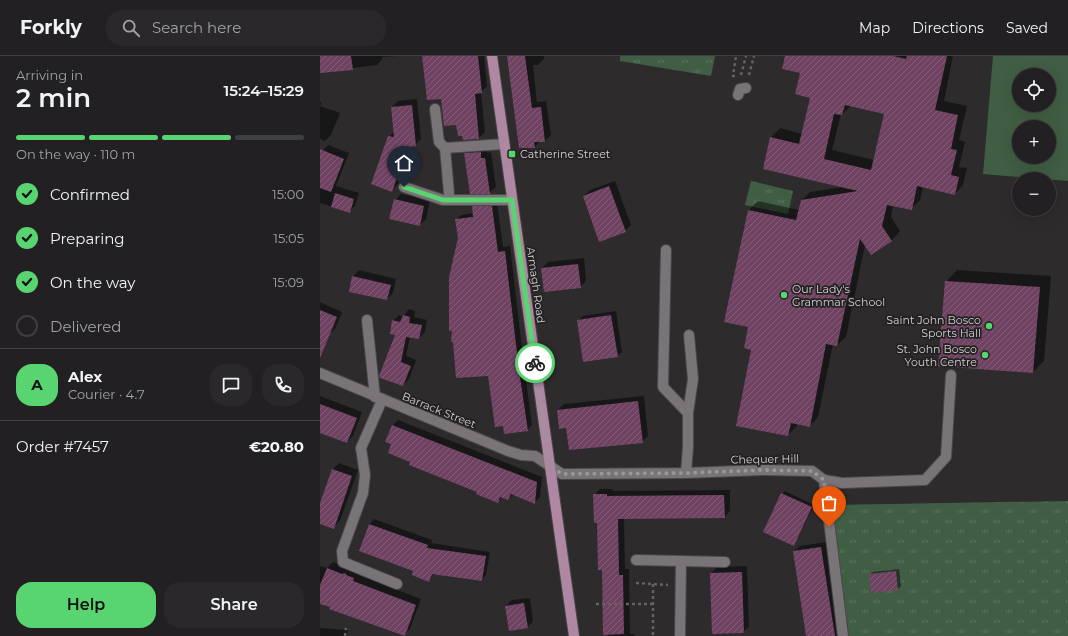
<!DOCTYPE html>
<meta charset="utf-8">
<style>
body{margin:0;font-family:Montserrat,sans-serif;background:#2a282a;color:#f1f3f6;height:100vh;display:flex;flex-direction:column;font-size:15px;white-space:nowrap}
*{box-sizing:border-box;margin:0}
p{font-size:13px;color:#a2a3a5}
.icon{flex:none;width:22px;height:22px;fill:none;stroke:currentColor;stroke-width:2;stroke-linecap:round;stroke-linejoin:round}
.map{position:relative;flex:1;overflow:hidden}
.side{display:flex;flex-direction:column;background:#222022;width:320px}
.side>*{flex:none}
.controls{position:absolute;left:692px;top:12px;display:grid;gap:8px}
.controls a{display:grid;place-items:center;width:44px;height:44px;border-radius:50%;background:#222022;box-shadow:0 4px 16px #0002,0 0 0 1px #3f3e40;font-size:20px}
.pin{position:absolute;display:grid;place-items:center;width:34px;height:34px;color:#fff;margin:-41px -17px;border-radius:50% 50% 50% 0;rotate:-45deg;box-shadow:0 0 4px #0007}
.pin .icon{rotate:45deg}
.courier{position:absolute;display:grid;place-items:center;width:40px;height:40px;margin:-20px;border:3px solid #58d570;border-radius:50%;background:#fff;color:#222;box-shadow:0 1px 5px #0007}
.overview em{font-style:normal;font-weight:600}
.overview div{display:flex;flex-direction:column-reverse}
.overview{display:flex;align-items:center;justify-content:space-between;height:68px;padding:0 16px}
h1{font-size:26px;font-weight:600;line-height:30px}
.bar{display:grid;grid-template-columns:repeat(4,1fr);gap:6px 4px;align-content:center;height:48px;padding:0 16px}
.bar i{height:5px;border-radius:3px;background:#3f3e40}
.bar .on{background:#58d570}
.bar p{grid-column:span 4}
.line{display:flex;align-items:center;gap:10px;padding:0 16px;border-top:1px solid #3f3e40}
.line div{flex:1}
.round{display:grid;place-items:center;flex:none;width:42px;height:42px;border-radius:16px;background:#2a282a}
ol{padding:0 16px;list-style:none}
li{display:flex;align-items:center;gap:12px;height:44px}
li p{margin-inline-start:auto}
li .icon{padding:4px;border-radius:50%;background:#58d570;color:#111;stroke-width:4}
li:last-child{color:#a2a3a5}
li i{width:22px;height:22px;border:2px solid #3f3e40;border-radius:50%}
.cta{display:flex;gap:8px;margin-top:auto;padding:8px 16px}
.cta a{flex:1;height:46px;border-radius:16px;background:#58d570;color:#111;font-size:16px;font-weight:600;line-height:46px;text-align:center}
.cta a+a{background:#2a282a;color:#f1f3f6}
header{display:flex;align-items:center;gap:24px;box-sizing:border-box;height:56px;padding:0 20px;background:#222022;border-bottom:1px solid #3f3e40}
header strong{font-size:19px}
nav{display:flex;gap:22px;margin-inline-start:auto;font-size:14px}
.search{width:280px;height:36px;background:#2a282a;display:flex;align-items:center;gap:10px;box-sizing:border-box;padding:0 14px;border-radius:16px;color:#a2a3a5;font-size:15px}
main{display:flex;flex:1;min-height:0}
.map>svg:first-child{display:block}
</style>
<header>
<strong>Forkly</strong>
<div class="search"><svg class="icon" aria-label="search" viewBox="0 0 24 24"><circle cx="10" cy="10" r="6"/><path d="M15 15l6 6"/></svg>Search here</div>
<nav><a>Map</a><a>Directions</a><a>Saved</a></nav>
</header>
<main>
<section class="side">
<div class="overview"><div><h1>2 min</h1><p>Arriving in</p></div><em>15:24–15:29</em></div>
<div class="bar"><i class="on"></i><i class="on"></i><i class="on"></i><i></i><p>On the way · 110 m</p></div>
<ol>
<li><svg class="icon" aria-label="check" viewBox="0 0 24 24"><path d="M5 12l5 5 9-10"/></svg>Confirmed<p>15:00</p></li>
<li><svg class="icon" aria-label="check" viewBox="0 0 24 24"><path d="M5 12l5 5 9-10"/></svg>Preparing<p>15:05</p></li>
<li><svg class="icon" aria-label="check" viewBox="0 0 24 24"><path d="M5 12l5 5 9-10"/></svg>On the way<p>15:09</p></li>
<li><i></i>Delivered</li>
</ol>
<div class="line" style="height:72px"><b class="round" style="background:#58d570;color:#111">A</b><div><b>Alex</b><p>Courier · 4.7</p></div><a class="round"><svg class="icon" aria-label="chat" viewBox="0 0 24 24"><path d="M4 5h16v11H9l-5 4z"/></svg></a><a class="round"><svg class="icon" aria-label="phone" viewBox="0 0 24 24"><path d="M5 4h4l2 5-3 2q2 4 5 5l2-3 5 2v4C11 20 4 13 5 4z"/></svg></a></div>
<div class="line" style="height:52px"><div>Order #7457</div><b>€20.80</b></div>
<div class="cta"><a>Help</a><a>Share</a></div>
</section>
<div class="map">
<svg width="748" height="580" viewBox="0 0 748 580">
<defs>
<pattern id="grass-tufts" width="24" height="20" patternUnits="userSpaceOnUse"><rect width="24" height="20" fill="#405e43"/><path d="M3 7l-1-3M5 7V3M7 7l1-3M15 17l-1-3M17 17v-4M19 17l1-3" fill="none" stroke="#5b745d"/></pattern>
<pattern id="building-hatch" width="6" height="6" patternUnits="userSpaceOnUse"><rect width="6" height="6" fill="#6f4261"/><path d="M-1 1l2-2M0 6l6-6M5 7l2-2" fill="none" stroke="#835c77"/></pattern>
</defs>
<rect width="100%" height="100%" fill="#2e2b2d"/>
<g fill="url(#grass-tufts)">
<polygon points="300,0 395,0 391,20 300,5"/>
<polygon points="431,125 473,135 468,158 425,149"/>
<polygon points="748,445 748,580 529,580 512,449"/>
</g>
<path fill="#405e43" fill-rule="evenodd" d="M 673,0 L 748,0 L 748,125 L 663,118 ZM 699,19 L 729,19 L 729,49 L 699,49 ZM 699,71 L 729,71 L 729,101 L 699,101 Z"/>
<g fill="#0007" fill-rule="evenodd">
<polygon points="0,0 78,0 62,1 62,3 57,9 0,16"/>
<polygon points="103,0 164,0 167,30 161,36 165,76 159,82 122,42"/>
<polygon points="188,0 224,0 224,3 218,9 213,9 217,46 226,45 231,79 225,85 220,85 215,91"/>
<path d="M 466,0 L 633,0 L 624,45 L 647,50 L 639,84 L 645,86 L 639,111 L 647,112 L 643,129 L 635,138 L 603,131 L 600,144 L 591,153 L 573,149 L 571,161 L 580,175 L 572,184 L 552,198 L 545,189 L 526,281 L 517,289 L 513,288 L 498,361 L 490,370 L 477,367 L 477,370 L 468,379 L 432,293 L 429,271 L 405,266 L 429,154 L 438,145 L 479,154 L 481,145 L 490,136 L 523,131 L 451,81 L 460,72 L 482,78 L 491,41 L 481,16 ZM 532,49 L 566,57 L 554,104 L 512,94 L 521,58 L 522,58 Z"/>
<polygon points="97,43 101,83 95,89 91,89 78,128 72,134 69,81 74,75 72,51 78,45"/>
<polygon points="0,46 2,46 0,50 20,57 11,79 5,85 0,83"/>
<polygon points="8,89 29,97 16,130 39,137 35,150 29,156 0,147 0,102 3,94"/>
<polygon points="166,91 167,97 171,96 176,131 170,136 145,98 151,92"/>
<polygon points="295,125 311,169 305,175 264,140 270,134"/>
<polygon points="81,138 110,144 106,163 100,169 75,144"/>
<polygon points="158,146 177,146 183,191 190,190 204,309 212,369 207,374 183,369 169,319 139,182 136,164 141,159 154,157 153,151"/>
<polygon points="264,202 266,225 260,231 222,212 228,206"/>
<polygon points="39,214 76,223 73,237 67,243 33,220"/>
<polygon points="637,214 731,220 724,305 713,316 626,226"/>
<polygon points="0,246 22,256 15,273 9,278 0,274"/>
<polygon points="89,253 95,255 94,261 107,264 105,276 99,282 90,281 86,300 96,304 89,323 83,329 73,265 79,259 83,260"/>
<polygon points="296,255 302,296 297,300 258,265 263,260"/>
<polygon points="0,340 42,356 33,380 27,386 0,375"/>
<polygon points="324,340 328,380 322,386 247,371 238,354 244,348"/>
<polygon points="78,364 222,421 220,441 215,446 194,438 188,443 182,441 178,446 158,436 92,406 73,388 73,369"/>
<polygon points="19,407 38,414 20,465 14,471 0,467 0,451 13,413"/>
<polygon points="280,433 293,433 292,435 410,434 410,455 404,461 304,462 305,513 309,513 310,578 314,578 314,580 288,580 283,513 274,439"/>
<polygon points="465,435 494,449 476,486 473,489 462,438"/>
<polygon points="54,463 112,484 111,487 170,496 166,519 162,524 114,517 109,524 94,515 40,495 50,468"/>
<polygon points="506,486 521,580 487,580 474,495 480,490"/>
<polygon points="13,506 39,516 38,519 101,543 90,573 84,579 0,547 0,510 7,512"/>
<polygon points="427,510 429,571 423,576 391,517 397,511"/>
<polygon points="579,513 581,530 578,533 552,536 550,518 553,516"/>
<polygon points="210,542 213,565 208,571 186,550 192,544"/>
<polygon points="0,572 28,574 27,580 0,580"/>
</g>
<g fill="url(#building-hatch)" fill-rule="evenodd">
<polygon points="0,0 31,0 33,14 0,17"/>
<polygon points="102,0 158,0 162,37 155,38 159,83 143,84 142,80 138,80 136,69 124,70 121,43 107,44"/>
<polygon points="187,0 205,0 212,52 221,51 225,86 214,86 215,92 199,92"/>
<path d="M 465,0 L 573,0 L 586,3 L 587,0 L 627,0 L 615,54 L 638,59 L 631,93 L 637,94 L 631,119 L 639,121 L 635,139 L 597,130 L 592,154 L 567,149 L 562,170 L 572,185 L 551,199 L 540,183 L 517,290 L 506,288 L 490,371 L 471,367 L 468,380 L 416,370 L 431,294 L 424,292 L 428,271 L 404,266 L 428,154 L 476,164 L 481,144 L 538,135 L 443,113 L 450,81 L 479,88 L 490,42 L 475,38 L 480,17 L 462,13 ZM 525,49 L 564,58 L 551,114 L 504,103 L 514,58 L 522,59 Z"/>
<polygon points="92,49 96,90 88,91 72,136 51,128 68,80 74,81 71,51"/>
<polygon points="0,93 24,103 11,136 0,132"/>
<polygon points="161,96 161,102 165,102 170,138 150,138 144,97"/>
<polygon points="289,130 306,176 279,186 263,140"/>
<polygon points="15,137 34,143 30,157 11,151"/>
<polygon points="74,143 104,150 100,170 69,163"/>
<polygon points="152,150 172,150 178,196 185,195 199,314 208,375 184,378 183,370 175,371 168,320 136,322 133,286 131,286 132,275 129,275 129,221 138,182 135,163 153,161"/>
<polygon points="258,208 261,232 224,236 221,212"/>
<polygon points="32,220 71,229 67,244 29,236"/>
<polygon points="625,225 720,231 713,317 618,310"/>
<polygon points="0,254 17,261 0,302"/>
<polygon points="83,259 90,261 89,267 102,269 99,283 86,281 81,306 91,310 83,330 60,322 59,320 75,279 70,278 72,264 80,266"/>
<polygon points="291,259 298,301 263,306 257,264"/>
<polygon points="318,345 323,387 249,394 246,372 239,373 237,354"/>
<polygon points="0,348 37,362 27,387 0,377"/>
<polygon points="72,369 217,426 215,448 191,438 188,444 180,441 178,447 156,438 157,436 89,409 90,406 68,397 71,388 65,386"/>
<polygon points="12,413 32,420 14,473 0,468 0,447"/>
<polygon points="461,437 492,451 474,490 443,476"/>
<polygon points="273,438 287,438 287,440 404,439 405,462 298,463 299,519 303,519 304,578 283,579 282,514 278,514 277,467 274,467"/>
<polygon points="49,468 108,489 107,492 166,500 162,525 112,518 109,526 92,519 93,515 39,495"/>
<polygon points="501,491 515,580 486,580 473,495"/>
<polygon points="7,512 22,518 26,517 26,519 34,522 33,525 96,549 85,580 9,553 10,551 0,548 0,529"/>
<polygon points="576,515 578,534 551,537 549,518"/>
<polygon points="422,516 424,577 392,578 390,517"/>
<polygon points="204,547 208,572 189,575 185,550"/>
</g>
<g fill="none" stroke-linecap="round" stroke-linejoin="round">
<g stroke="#4b484a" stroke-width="12">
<g id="minor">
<polyline points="418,39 420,33 426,32"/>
<polyline points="115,53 119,86 125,92 129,137"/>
<polyline points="125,92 184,88"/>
<polyline points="84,131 123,144 191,144"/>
<polyline points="346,194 343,331 368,357"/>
<polyline points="47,264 55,341"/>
<polyline points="0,317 188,395 201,399 215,400 242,418 366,417 443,414 492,415 504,424 523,580"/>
<polyline points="62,344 41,392 45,419 43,437 22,495 23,506 77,528"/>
<polyline points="366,417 368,391 368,357 373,323 369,279"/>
<polyline points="504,424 522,427 605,424 626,401 631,319"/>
<polyline points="316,504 405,506"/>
<polyline points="360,580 361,505"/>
</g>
</g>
<g stroke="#4b484a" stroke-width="12">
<polyline id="major" points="172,0 254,580"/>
</g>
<g stroke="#646263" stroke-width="2.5" stroke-dasharray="3 3" stroke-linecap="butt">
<polyline points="421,19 426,0"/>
<polyline points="429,19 434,0"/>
<polyline points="415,20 413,20 416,0"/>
<polyline points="316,527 348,529"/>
<polyline points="333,528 333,580"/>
<polyline points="276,548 333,548"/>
<polyline points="25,580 26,572"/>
</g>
<use href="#minor" stroke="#787477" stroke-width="10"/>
<use href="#major" stroke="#b087a3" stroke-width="10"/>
</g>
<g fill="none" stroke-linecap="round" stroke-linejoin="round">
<polyline stroke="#999798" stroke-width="4" stroke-dasharray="0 7.2" points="215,307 229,409 242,418 366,417 443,414 492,415 504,424 509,471"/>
<polyline stroke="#58d570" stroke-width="5" points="84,131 123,144 192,144 215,307"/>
</g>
<g fill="#58d570" stroke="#242123" stroke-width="1.5">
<rect x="188" y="94" width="8" height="8" rx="2"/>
<circle cx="464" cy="239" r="4"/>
<circle cx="669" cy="270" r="4"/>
<circle cx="665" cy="299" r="4"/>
</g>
<g text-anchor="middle" stroke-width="3.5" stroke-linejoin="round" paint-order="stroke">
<g font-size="11" fill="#d3d1d2" stroke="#242123" text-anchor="start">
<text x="200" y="102">Catherine Street</text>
<text x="472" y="237">Our Lady's<tspan x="472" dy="13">Grammar School</tspan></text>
<text x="661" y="268" text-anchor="end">Saint John Bosco<tspan x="661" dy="13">Sports Hall</tspan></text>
<text x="657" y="297" text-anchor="end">St. John Bosco<tspan x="657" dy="13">Youth Centre</tspan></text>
</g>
<g font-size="11" fill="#d3d1d2" stroke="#242123">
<text transform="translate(216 229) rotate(82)" y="4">Armagh Road</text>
<text transform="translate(119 354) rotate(22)" y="4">Barrack Street</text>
<text transform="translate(445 403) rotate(-1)" y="4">Chequer Hill</text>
</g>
</g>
</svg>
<div class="controls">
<a><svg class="icon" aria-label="locate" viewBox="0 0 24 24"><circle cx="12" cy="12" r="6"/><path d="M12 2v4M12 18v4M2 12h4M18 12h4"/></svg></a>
<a>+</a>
<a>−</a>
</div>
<div class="pin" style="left:509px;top:471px;background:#ea580c"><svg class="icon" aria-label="bag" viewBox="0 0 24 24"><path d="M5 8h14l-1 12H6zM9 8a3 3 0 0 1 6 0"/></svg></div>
<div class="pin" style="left:84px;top:131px;background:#1f2937"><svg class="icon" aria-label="home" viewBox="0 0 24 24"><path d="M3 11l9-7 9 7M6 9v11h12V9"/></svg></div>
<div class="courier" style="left:215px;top:307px"><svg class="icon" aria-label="bike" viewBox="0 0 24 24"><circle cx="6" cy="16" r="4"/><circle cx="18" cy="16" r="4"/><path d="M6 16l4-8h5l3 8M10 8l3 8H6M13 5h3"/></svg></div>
</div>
</main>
